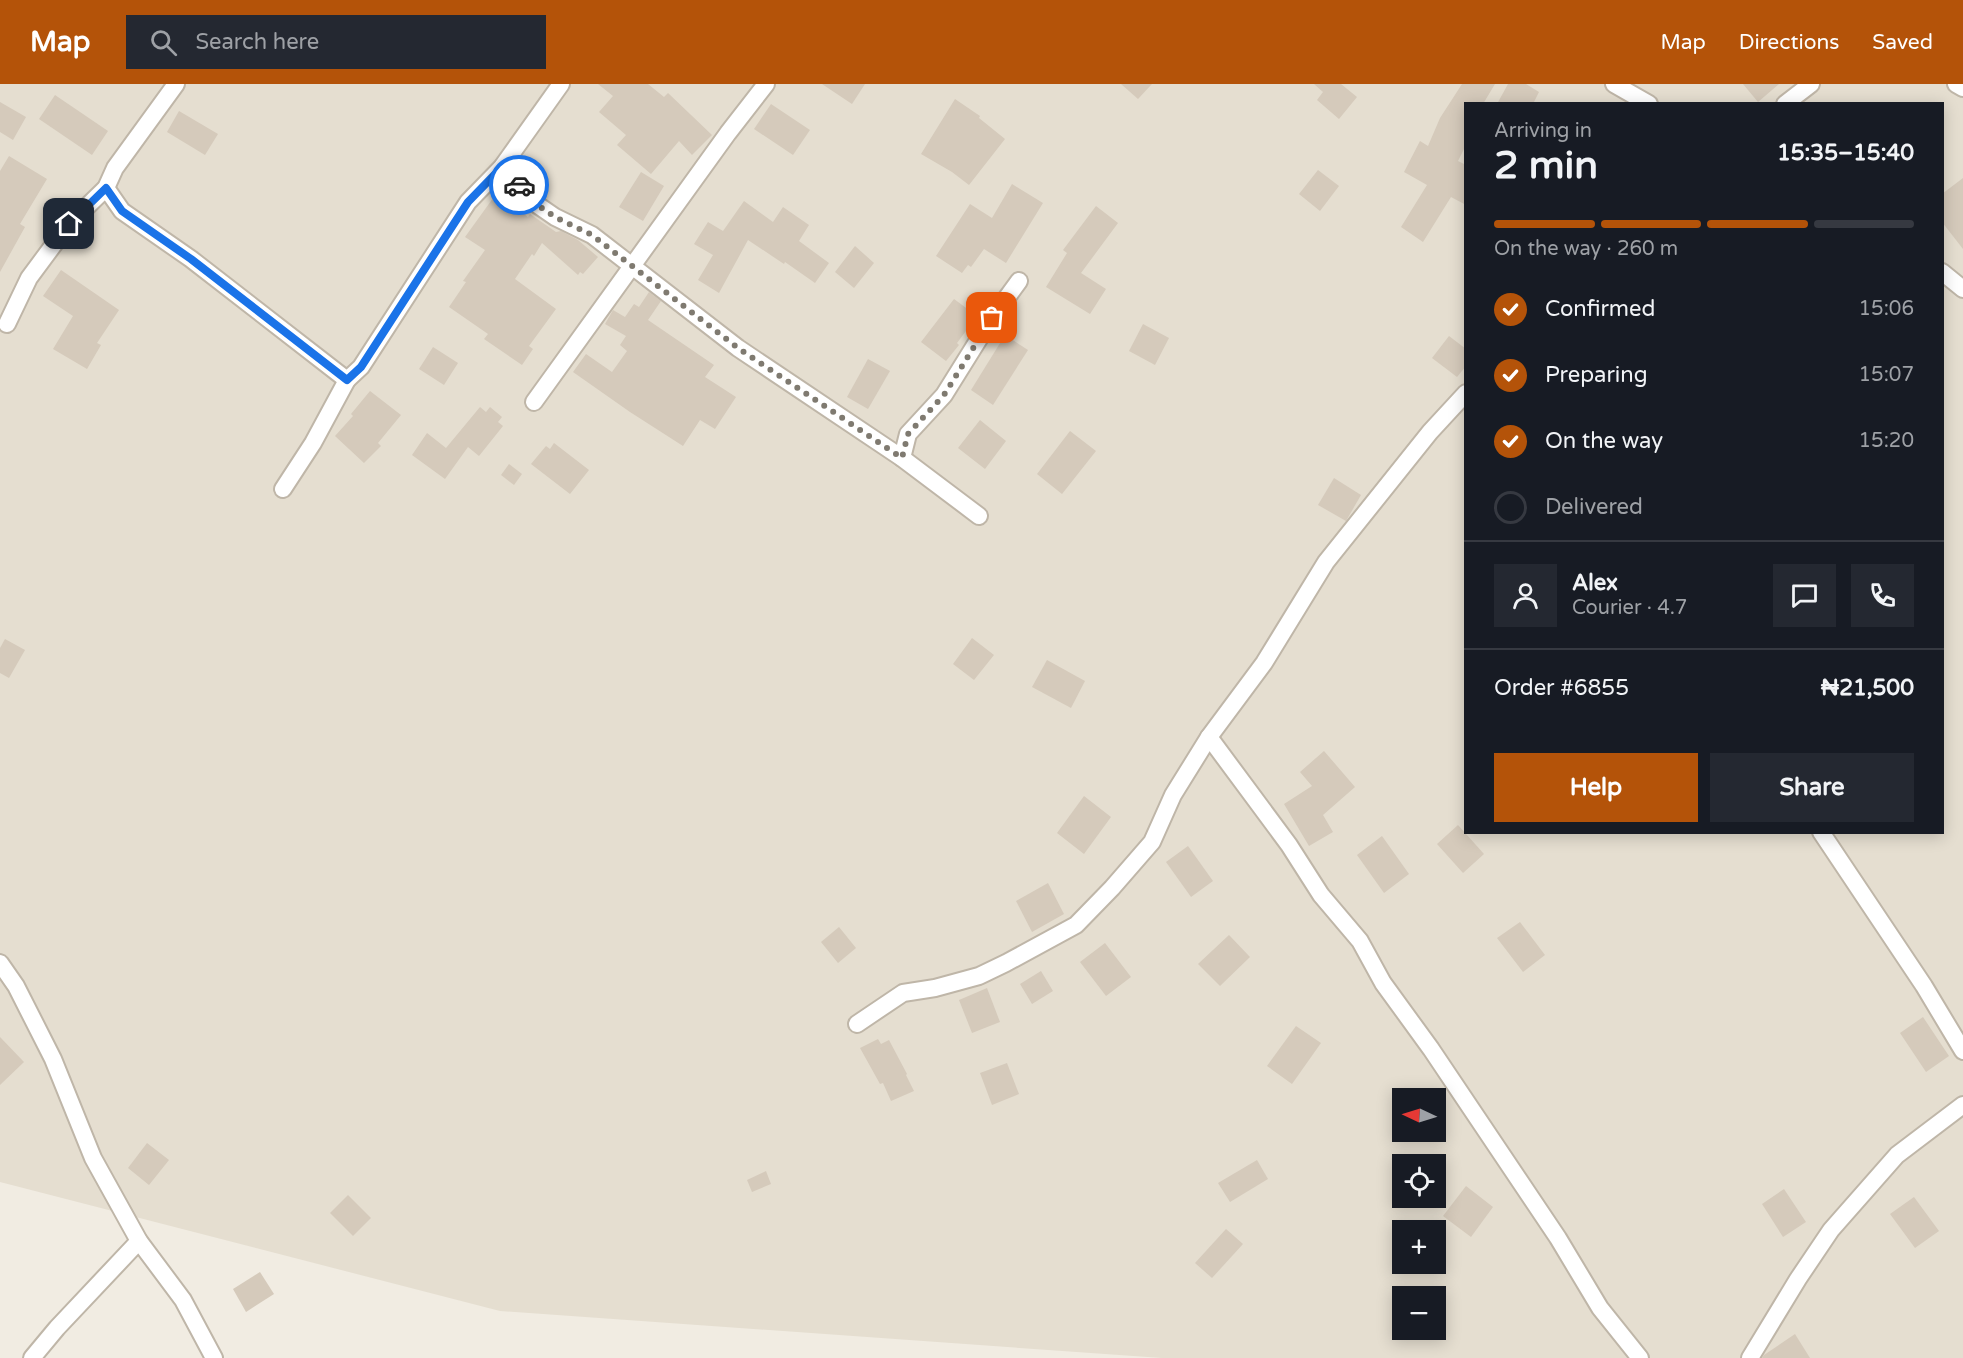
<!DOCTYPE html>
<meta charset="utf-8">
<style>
body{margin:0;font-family:"Varela Round",sans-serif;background:#242831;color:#f1f3f6;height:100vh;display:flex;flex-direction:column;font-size:22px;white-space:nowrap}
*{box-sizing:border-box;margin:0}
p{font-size:20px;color:#9ea1a6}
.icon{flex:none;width:33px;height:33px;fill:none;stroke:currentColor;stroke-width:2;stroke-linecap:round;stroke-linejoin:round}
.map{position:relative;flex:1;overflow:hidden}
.panel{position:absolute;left:1464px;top:18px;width:480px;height:732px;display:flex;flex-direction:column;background:#171b24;border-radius:0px;box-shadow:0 3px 15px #0003}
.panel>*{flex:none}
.needle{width:39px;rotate:274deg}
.controls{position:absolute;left:1392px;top:1004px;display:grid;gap:12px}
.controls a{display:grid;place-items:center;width:54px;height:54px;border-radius:0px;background:#171b24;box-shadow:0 3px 15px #0003;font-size:30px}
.pin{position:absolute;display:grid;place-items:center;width:51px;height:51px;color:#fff;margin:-26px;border-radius:12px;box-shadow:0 3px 9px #0006}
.courier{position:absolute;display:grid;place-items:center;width:60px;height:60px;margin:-30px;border:4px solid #1a73e8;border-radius:50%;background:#fff;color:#222;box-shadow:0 2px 8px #0007}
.head em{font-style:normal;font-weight:800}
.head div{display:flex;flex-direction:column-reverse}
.head{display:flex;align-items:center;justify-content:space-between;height:102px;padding:0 30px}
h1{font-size:39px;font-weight:800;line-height:45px}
.bar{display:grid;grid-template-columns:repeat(4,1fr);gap:9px 6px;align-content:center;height:72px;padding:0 30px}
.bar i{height:8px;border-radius:4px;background:#363941}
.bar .active{background:#b45309}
.bar p{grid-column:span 4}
.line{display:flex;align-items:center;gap:15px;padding:0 30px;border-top:2px solid #363941}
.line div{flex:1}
.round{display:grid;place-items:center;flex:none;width:63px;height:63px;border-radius:0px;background:#242831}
ol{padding:0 30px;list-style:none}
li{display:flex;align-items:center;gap:18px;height:66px}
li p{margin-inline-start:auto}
li .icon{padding:6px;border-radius:50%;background:#b45309;color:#fff;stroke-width:4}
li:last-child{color:#9ea1a6}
li i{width:33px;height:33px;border:3px solid #363941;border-radius:50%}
.cta{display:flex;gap:12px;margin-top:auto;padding:12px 30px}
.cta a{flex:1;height:69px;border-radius:0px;background:#b45309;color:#fff;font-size:24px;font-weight:800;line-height:69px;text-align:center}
.cta a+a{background:#242831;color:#f1f3f6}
header{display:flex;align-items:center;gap:36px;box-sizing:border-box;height:84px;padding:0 30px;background:#b45309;color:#fff}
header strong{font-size:28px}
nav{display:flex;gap:33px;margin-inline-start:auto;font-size:21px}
.search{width:420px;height:54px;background:#242831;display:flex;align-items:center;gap:15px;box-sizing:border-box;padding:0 21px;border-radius:0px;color:#9ea1a6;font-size:22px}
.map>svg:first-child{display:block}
</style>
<header>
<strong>Map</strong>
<div class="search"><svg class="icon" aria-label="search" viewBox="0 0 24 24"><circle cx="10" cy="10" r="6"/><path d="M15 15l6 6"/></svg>Search here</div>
<nav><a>Map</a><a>Directions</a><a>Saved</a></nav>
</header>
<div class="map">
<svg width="1963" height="1274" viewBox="0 0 1963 1274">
<rect width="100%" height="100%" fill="#f1ece2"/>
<path fill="#e5ded0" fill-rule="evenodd" d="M 0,0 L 1963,0 L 1963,1274 L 1162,1274 L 500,1227 L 0,1098 ZM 1466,20 L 1942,20 L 1942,748 L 1466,748 ZM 1402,1014 L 1436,1014 L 1436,1047 L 1402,1047 ZM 1402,1080 L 1436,1080 L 1436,1113 L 1402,1113 ZM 1402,1146 L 1436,1146 L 1436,1179 L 1402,1179 ZM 1402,1212 L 1436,1212 L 1436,1245 L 1402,1245 Z"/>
<g fill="#d5cabb">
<polygon points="598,0 648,0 664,13 668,9 712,51 692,71 679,57 651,90 617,61 626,51 599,28 613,12"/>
<polygon points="822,0 865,0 852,20"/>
<polygon points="1121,0 1152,0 1138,15"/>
<polygon points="1314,0 1341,0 1357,13 1339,35 1317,16 1323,8"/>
<polygon points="1462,0 1495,0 1483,20 1466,20 1466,61 1458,77 1466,81 1466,121 1451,113 1423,158 1401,143 1427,101 1404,88 1420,57 1428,62 1440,34"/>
<polygon points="1508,0 1526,0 1539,8 1533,20 1497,20"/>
<polygon points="1743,0 1779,0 1758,18"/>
<polygon points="55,11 108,47 92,71 39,35"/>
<polygon points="955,15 980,32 979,34 1005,55 969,101 952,88 921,70"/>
<polygon points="0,18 26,33 13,56 0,48"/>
<polygon points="771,20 810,46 793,71 754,45"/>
<polygon points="179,27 218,50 205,71 167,48"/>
<polygon points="9,72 47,95 20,140 25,143 0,188 0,87"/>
<polygon points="1318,86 1339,102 1320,127 1299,110"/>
<polygon points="641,88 664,102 643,137 619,123"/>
<polygon points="1963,94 1963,165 1942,138 1942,110"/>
<polygon points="1012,100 1043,119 1006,179 984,165 971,183 968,181 962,189 936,172 970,120 992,134"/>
<polygon points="496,110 528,133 530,130 556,148 561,147 578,156 598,173 583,190 580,188 578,191 542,159 534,172 532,170 515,195 556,225 529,262 533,265 522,281 484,255 488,250 449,223 466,198 463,197 485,166 465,153"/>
<polygon points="744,117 773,138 783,123 809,141 799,157 829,179 815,199 785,178 784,180 748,156 719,209 698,196 713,171 694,160 708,138 723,147"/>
<polygon points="1096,122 1118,139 1081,189 1106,205 1090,230 1046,203 1067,169 1063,166"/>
<polygon points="855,162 874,179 854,204 835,188"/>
<polygon points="61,186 119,226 97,259 101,261 87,285 53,265 73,232 43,212"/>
<polygon points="649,208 661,217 648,236 714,281 705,293 736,313 715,345 700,336 683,362 630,328 573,288 586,270 612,288 627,267 620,261 626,252 605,240 613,226 625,233 634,220 639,223"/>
<polygon points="954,215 977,232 957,259 959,261 946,277 921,258"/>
<polygon points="1143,240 1169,254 1155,281 1129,267"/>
<polygon points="1005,251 1028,266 993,321 971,306"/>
<polygon points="1449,252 1466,265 1466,282 1457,293 1432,274"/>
<polygon points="433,263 458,279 444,301 419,285"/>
<polygon points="868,275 890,287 868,325 847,313"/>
<polygon points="370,307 401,331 378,359 381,362 364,379 335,352 353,332 351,330"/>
<polygon points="480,323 486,328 490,323 502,333 498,338 503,342 479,372 468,363 445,395 412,371 427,349 446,364"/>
<polygon points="980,336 1006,357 985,385 958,364"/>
<polygon points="1070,347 1096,367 1062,410 1037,390"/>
<polygon points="554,359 589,386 570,410 531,380 546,362 550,365"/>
<polygon points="509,380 522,390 514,401 501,391"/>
<polygon points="1334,394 1361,411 1346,437 1318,421"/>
<polygon points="972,554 994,571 974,596 953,580"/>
<polygon points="5,555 25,566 9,594 0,589 0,564"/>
<polygon points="1047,576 1085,597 1071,624 1032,603"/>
<polygon points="1324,667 1355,703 1323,731 1333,748 1309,762 1284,720 1312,702 1300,688"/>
<polygon points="1084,712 1111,733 1084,770 1057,749"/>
<polygon points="1458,741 1484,770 1463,789 1437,760"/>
<polygon points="1382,752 1409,790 1384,809 1357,771"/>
<polygon points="1188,762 1213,797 1191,813 1166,778"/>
<polygon points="1048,799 1064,830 1032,848 1016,817"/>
<polygon points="1520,838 1545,871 1523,888 1497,854"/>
<polygon points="839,843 856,864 838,879 821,858"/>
<polygon points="1229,851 1250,873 1220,902 1198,880"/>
<polygon points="1105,859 1131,893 1106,912 1080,878"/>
<polygon points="1041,887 1053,907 1032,920 1020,900"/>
<polygon points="987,904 1000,938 972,949 959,916"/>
<polygon points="1923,933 1949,972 1926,988 1900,949"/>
<polygon points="1296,942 1321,959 1292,1000 1267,982"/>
<polygon points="0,953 24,978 0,1001"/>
<polygon points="878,955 881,960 889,956 907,990 906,991 914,1007 891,1017 883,999 880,1000 860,964"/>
<polygon points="1007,979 1019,1010 992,1021 980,989"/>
<polygon points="147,1059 169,1076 149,1101 128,1084"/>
<polygon points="1257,1076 1268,1095 1230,1118 1218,1099"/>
<polygon points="766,1087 771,1100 752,1108 747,1096"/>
<polygon points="1466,1102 1493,1123 1471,1153 1443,1132"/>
<polygon points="1784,1105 1806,1138 1783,1153 1762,1120"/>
<polygon points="348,1111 371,1134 353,1152 330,1129"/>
<polygon points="1914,1113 1939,1147 1915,1164 1890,1130"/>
<polygon points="1226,1145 1243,1160 1212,1194 1195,1179"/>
<polygon points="260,1188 274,1210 246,1228 233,1205"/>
<polygon points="1795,1250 1810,1274 1762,1274 1764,1271"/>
</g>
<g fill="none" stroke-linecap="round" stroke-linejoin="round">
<g stroke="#bfb6a8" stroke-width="20">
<g id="street">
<polyline points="1614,0 1649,20"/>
<polyline points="1956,0 1963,4"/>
<polyline points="1785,20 1811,0"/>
<polyline points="502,83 539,122 555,133 592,151 738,264 902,374 979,432"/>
<polyline points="106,104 122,127 191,175 347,296"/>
<polyline points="1942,188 1963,205"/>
<polyline points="7,240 29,194 69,140 106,104 115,84 176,0"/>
<polyline points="534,318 728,49 766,0"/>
<polyline points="902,374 908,350 944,311 992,234 1019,197"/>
<polyline points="283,405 313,359 347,296 361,283 468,118 502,83 561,0"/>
<polyline points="1209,653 1289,761 1321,811 1360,857 1383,899 1431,965 1558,1154 1600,1224 1640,1274"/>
<polyline points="1821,748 1924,902 1963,967"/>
<polyline points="0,879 16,902 53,975 93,1074 139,1157 183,1216 214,1274"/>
<polyline points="857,940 903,909 935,904 979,892 1006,879 1076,841 1112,804 1152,758 1173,711 1209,653 1264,579 1326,478 1430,348 1466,309"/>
<polyline points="32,1274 57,1244 139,1157"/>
<polyline points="1750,1274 1798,1195 1831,1146 1897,1071 1963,1021"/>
</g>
</g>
<use href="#street" stroke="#fff" stroke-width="16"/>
</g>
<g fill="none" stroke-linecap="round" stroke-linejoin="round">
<polyline stroke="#7f7a70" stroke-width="6" stroke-dasharray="0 10.8" points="519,101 539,122 555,133 592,151 738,264 902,374 908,350 944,311 992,234"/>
<polyline stroke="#1a73e8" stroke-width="8" points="69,140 106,104 122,127 191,175 347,296 361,283 468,118 502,83 519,101"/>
</g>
</svg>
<div class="controls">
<a><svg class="needle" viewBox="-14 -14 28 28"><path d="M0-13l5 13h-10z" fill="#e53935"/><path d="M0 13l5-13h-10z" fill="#9ea1a6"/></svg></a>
<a><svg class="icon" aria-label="locate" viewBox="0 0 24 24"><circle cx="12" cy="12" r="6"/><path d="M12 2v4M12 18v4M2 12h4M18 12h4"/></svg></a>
<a>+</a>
<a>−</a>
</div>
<div class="pin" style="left:992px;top:234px;background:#ea580c"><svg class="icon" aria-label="bag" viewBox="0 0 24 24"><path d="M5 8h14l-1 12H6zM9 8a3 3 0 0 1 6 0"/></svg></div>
<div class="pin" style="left:69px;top:140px;background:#1f2937"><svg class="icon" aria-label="home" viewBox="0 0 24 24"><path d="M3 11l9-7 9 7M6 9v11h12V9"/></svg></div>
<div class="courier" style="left:519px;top:101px"><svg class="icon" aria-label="car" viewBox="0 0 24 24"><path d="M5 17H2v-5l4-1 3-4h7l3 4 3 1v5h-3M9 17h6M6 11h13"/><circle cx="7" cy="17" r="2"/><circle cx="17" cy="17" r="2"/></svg></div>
<section class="panel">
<div class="head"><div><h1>2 min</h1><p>Arriving in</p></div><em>15:35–15:40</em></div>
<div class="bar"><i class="active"></i><i class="active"></i><i class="active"></i><i></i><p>On the way · 260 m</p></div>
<ol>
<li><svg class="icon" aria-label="check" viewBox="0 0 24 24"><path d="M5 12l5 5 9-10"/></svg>Confirmed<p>15:06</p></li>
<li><svg class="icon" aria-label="check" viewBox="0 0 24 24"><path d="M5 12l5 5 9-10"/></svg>Preparing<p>15:07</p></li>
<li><svg class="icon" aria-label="check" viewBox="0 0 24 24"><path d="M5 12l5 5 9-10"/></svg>On the way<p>15:20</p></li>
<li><i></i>Delivered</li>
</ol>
<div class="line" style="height:108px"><a class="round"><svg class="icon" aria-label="person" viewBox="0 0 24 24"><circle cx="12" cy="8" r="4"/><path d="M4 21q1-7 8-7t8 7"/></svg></a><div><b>Alex</b><p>Courier · 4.7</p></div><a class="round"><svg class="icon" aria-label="chat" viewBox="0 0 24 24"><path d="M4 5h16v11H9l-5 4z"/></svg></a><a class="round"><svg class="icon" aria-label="phone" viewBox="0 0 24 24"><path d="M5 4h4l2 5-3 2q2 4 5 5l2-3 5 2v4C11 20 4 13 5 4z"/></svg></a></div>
<div class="line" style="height:78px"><div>Order #6855</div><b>₦21,500</b></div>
<div class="cta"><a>Help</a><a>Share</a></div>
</section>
</div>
